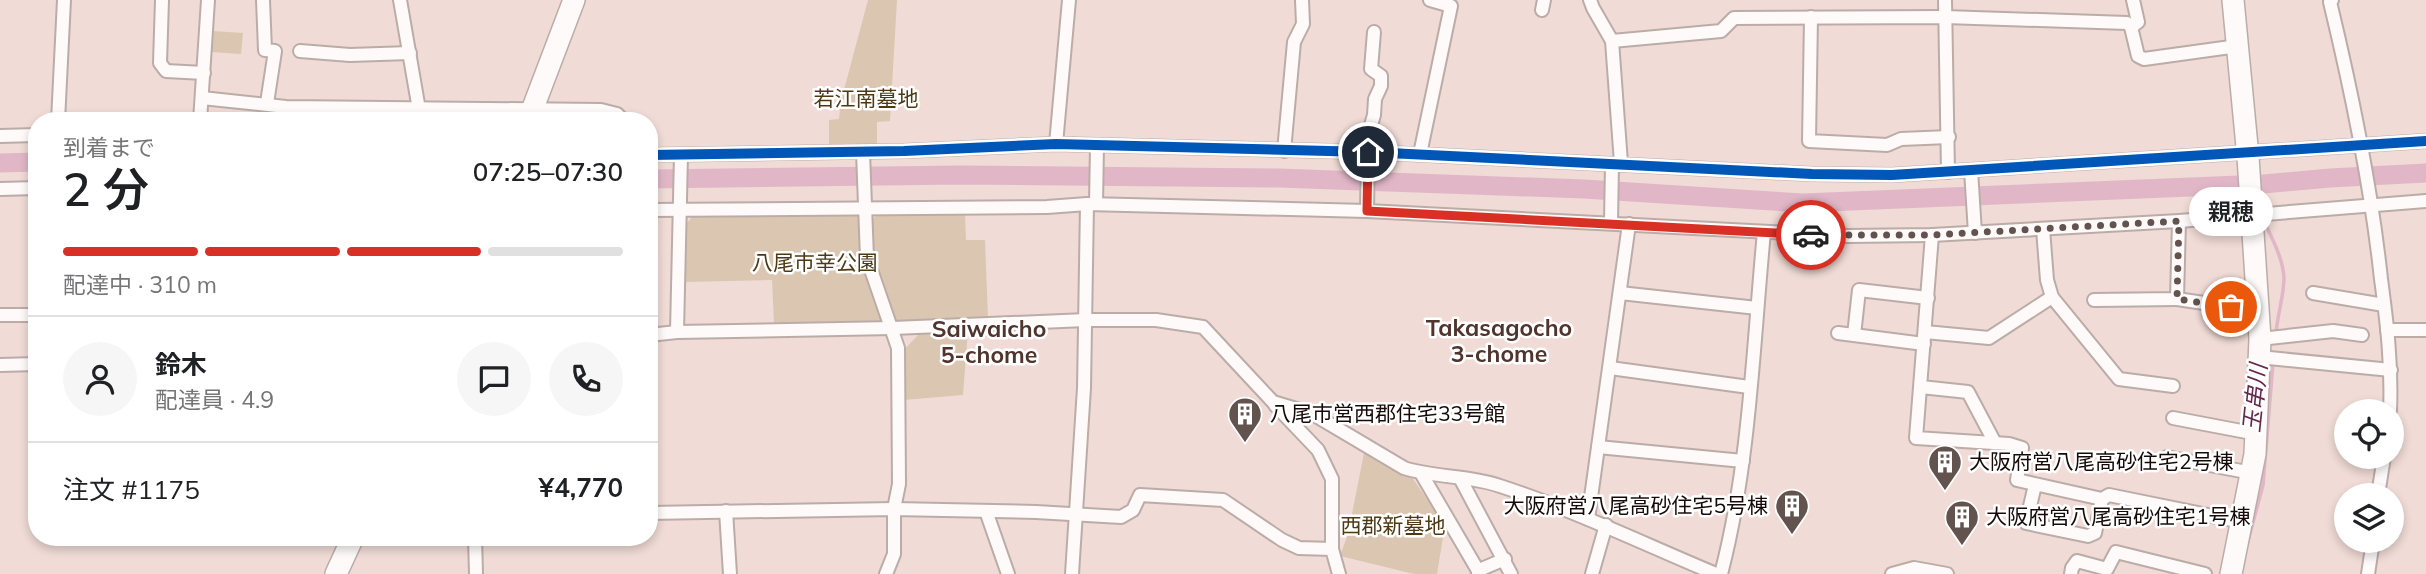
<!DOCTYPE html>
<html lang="ja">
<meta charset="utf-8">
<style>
body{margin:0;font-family:Mulish,"Noto Sans JP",sans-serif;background:#f6f6f6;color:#202124;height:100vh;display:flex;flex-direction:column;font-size:26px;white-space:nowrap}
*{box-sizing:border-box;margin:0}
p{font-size:23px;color:#757577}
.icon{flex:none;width:38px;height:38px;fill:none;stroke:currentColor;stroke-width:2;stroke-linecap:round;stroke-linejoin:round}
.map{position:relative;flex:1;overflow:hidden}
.details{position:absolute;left:28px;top:112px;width:630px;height:434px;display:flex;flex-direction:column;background:#fff;border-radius:28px;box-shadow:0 4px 10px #0003}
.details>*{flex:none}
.fabs{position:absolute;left:2334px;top:399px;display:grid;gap:14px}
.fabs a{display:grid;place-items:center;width:70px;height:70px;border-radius:50%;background:#fff;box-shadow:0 4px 10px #0003;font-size:35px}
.pin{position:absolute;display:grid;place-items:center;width:60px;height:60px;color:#fff;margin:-30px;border:4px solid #fff;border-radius:50%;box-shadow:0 2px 7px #0007}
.courier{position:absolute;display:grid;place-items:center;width:70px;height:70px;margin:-35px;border:5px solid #d93025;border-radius:50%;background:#fff;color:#222;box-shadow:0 2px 9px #0007}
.bubble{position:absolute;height:49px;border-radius:24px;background:#fff;box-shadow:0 4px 10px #0003;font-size:23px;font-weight:600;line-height:49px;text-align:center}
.headline em{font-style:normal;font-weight:600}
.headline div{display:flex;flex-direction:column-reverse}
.headline{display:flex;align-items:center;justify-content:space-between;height:119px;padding:0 35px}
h1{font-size:46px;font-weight:600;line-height:52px}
.bar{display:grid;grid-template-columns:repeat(4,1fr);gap:10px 7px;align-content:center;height:84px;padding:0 35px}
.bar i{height:9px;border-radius:5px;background:#e0e0e0}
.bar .active{background:#d93025}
.bar p{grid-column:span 4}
.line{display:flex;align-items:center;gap:18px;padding:0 35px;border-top:2px solid #e0e0e0}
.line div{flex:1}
.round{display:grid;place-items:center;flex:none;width:74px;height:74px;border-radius:37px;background:#f6f6f6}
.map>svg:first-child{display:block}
</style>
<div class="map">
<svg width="2426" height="574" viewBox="0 0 2426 574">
<rect width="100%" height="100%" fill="#f0dbd6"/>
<g fill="#dbc7b1">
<polygon points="868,0 897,0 890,121 877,122 877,145 829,146 829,120 839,119 841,101"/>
<polygon points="213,31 243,33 241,54 211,52"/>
<polygon points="965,213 966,240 985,240 988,318 904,325 892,319 871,257 868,221 878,215"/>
<polygon points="859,214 884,320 880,324 774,324 772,280 684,282 686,224 692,217"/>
<polygon points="968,330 963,395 904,400 904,350 919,334"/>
<polygon points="1364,453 1411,476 1445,525 1437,574 1414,574 1340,556 1348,534"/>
</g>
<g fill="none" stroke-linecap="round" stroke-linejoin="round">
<g stroke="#e1b7c7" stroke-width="3.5">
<path d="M 2266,225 C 2273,241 2283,259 2284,278 C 2284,296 2277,316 2276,334"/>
<polyline points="2247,545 2263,485 2273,363"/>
</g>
<g stroke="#e1b7c7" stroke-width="19">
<polyline points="0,163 37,162"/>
<polyline points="649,179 959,175 1279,178 1584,189 1803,203 2264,184 2330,178 2426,173"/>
</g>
<g stroke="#bbaca8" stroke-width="16">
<g id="minor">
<polyline points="162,0 160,63 166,71 204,73"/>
<polyline points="263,0 265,50 275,51 267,103"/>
<polyline points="400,0 421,121"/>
<polyline points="1590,0 1593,8 1612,41 1621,163"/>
<polyline points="1945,0 1948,172"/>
<path d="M 2332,0 L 2330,2 C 2352,93 2371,185 2381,279 C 2387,323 2392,366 2390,411"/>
<polyline points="1542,10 1544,0"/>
<polyline points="1811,17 1809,141 1887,145 1901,139 1949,137"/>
<polyline points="2131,27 2138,22 2133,0"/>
<polyline points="1612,41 1721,31 1734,18 1945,17 2127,23 2131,27 2138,56 2144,59 2238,46"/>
<polyline points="300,51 350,55 410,53"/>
<polyline points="202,98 286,107 601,110 617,114 624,121"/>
<polyline points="58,121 64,0"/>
<polyline points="200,121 208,0"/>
<polyline points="0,136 37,135"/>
<polyline points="1056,144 1069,0"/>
<polyline points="1284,151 1294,42 1303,24 1302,0"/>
<polyline points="863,152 867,258 898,348 899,484 894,509 894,554 886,574"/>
<polyline points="1363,152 1374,115 1375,99 1381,86 1381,76 1371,69 1374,32"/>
<polyline points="1420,154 1451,6 1430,0"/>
<polyline points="649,155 904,151 1056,144 1368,152 1812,174 1892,175 2426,141"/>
<polyline points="1971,170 1975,233"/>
<polyline points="0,189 37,188"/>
<polyline points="1096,204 1097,146"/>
<polyline points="649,210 1047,207 1087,204"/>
<polyline points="1367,211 1368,152"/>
<polyline points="1611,222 1612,164"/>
<polyline points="2043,229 2047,280 2052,297 2119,379 2173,386"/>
<polyline points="1932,235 1916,438 2009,444 2022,448 2017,480 2102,499 2109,495 2242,522"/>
<polyline points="1620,293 1757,308"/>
<polyline points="2313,293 2384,305"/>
<polyline points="2177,299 2258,311"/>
<polyline points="2094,300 2177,299 2179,221"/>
<polyline points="0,315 37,315"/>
<polyline points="2387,330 2426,330"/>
<polyline points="677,332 681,155"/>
<polyline points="1925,332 1989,338 2052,297"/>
<polyline points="1838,333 1924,344"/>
<path d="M 649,335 L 677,332 L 893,328 L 1086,320 L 1156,320 L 1203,327 L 1273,402 L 1313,414 L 1404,468 C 1435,478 1469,475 1500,486 C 1574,510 1644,544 1716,574"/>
<polyline points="1854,335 1859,290 1928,298"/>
<polyline points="2260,339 2333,331 2362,335"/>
<polyline points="2259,357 2391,370"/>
<polyline points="0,365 37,364"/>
<polyline points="1610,368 1749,387"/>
<polyline points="1921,387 1968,392 1995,443"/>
<polyline points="1275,405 1318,450 1332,479 1332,549"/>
<polyline points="2173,418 2257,434"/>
<polyline points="1598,447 1743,461"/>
<polyline points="2167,457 2252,473"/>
<polyline points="1421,473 1480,574"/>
<polyline points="1460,478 1511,574"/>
<polyline points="2035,485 2026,523 2088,536 2095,533 2102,499"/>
<polyline points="2378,495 2384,457"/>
<polyline points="726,511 730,574"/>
<polyline points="986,511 1008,574"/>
<polyline points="649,513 894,509 1036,512 1121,517 1133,510 1140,495 1223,500 1282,540 1299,548 1332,549 1339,574"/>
<polyline points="1588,519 1629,224"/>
<polyline points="475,537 476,574"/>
<polyline points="1072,574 1084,388 1087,204 1367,211 1848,236 1932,235 2179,221 2426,201"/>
<polyline points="1478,574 1479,570 1505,559"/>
<polyline points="1592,574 1606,525"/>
<path d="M 1721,574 C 1750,463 1753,346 1764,232"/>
<polyline points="1892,574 1914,568 1947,574"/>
<polyline points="2071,574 2072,568 2077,561 2107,569 2116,552 2205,574"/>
<polyline points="2368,574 2373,541"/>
</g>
</g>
<g stroke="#bbaca8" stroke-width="24">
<g id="primary">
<polyline points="528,121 574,0"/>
<polyline points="336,574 353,537"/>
<polyline points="2231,574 2255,454 2260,339 2248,157 2233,0"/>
</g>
</g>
<use href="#minor" stroke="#fdfaf9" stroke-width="12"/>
<use href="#primary" stroke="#fdfaf9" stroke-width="21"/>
<g stroke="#fff" stroke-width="15">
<polyline id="cycleway" points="649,155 904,151 1056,144 1368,152 1812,174 1892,175 2426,141"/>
</g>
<use href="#cycleway" stroke="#0057b8" stroke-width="10"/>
</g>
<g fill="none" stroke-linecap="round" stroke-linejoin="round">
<polyline stroke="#62534f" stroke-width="7" stroke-dasharray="0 12.6" points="1811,235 1932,235 2179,221 2177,299 2231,307"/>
<polyline stroke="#d93025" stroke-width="9" points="1368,152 1367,211 1811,235"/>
</g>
<defs>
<g id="building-pin" transform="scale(1.75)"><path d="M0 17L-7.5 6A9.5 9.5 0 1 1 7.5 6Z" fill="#62534f" stroke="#fff"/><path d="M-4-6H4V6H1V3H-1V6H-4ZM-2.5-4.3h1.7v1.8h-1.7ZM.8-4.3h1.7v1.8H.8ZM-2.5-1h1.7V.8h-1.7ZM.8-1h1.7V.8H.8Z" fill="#fff"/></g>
</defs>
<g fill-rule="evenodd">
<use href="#building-pin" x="1245" y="414"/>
<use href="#building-pin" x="1945" y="462"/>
<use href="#building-pin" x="1792" y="506"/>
<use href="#building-pin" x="1962" y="517"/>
</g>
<g text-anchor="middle" stroke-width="5" stroke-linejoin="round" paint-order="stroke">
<g font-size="21" fill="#4d3a14" stroke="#fff">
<text x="866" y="106">若江南墓地</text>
<text x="815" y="270">八尾市幸公園</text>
<text x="1393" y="533">西郡新墓地</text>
</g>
<g font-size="21" fill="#150a07" stroke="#fff" text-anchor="start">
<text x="1270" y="421">八尾市営西郡住宅33号館</text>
<text x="1969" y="469">大阪府営八尾高砂住宅2号棟</text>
<text x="1768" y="513" text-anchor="end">大阪府営八尾高砂住宅5号棟</text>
<text x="1986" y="524">大阪府営八尾高砂住宅1号棟</text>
</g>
<g font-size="23" font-weight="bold" fill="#50342d" stroke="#fff">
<text x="1499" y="336">Takasagocho<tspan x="1499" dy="26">3-chome</tspan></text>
<text x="989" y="337">Saiwaicho<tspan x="989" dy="26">5-chome</tspan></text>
</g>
<g font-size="23" font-style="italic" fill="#65274b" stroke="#fff">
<text transform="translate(2255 398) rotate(-84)" y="8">玉串川</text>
</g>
</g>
</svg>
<div class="fabs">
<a><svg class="icon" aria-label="locate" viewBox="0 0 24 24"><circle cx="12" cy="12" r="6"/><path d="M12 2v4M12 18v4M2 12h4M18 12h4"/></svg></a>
<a><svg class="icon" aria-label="layers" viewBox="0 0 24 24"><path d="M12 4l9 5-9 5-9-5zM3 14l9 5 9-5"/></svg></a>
</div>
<div class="pin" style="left:2231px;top:307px;background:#ea580c"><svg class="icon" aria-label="bag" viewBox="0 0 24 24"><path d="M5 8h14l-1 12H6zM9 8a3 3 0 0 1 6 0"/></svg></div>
<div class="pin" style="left:1368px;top:152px;background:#1f2937"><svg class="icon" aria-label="home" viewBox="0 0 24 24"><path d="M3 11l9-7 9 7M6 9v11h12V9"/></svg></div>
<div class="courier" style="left:1811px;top:235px"><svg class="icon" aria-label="car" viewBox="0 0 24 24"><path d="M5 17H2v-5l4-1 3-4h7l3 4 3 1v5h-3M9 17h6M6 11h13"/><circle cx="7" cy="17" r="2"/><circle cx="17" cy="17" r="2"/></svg></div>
<div class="bubble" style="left:2189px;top:187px;width:84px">親穂</div>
<section class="details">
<div class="headline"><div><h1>2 分</h1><p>到着まで</p></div><em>07:25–07:30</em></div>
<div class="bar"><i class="active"></i><i class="active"></i><i class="active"></i><i></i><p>配達中 · 310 m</p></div>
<div class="line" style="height:126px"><a class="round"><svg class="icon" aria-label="person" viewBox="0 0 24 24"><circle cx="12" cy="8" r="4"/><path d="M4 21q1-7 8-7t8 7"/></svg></a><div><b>鈴木</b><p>配達員 · 4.9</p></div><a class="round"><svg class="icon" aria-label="chat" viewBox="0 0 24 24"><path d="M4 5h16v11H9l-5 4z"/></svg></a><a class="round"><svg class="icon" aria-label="phone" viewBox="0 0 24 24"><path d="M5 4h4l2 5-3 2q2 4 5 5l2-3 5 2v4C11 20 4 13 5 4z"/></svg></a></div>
<div class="line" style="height:91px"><div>注文 #1175</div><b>¥4,770</b></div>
</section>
</div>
